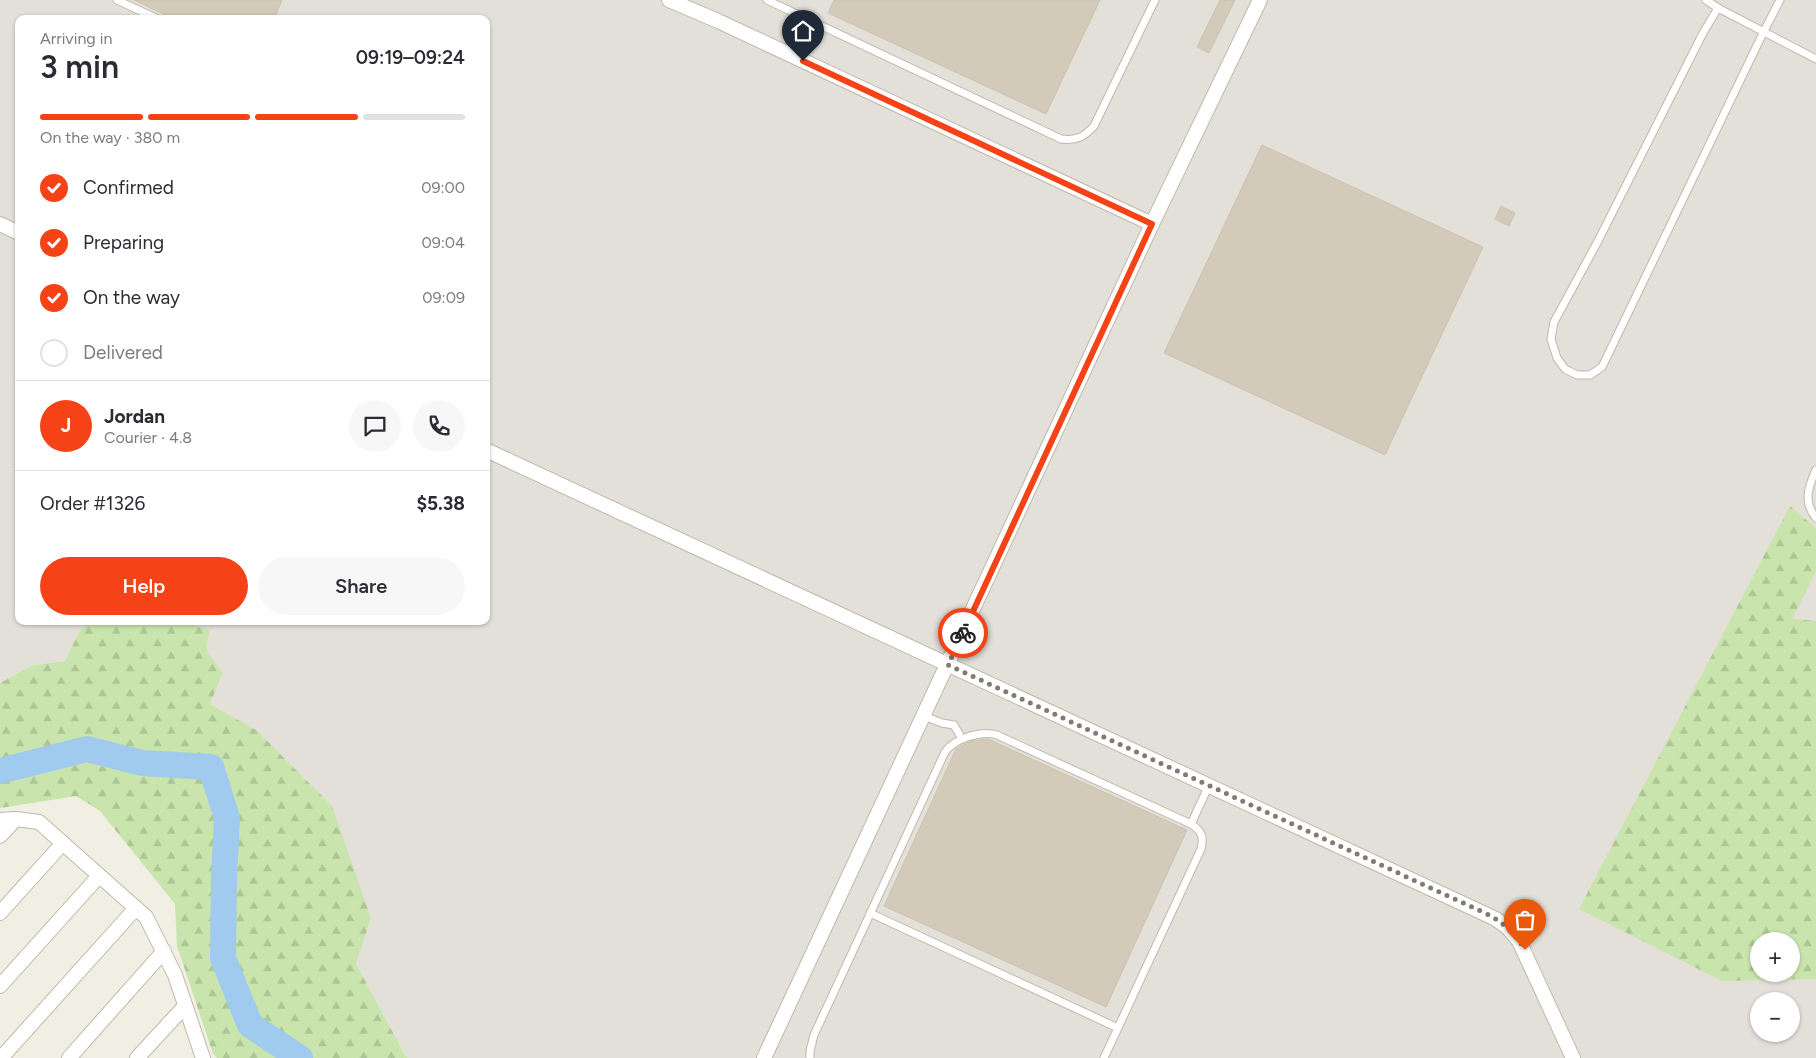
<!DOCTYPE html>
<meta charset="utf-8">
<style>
body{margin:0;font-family:Figtree,sans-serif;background:#f7f7f7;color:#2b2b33;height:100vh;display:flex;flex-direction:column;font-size:19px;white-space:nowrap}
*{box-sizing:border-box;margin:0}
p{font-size:16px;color:#7c7c81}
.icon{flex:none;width:28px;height:28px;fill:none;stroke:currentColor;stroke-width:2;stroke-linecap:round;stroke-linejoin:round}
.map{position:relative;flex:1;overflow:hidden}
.drawer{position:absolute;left:15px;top:15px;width:475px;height:610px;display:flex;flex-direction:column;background:#fff;border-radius:10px;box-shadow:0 1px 4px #0004}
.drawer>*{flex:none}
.controls{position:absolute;left:1750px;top:932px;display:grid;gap:10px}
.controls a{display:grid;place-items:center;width:50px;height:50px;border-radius:50%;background:#fff;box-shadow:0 1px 4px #0004;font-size:25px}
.pin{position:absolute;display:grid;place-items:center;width:42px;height:42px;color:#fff;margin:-51px -21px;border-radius:50% 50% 50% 0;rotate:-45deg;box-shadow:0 0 5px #0007}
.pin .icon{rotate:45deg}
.courier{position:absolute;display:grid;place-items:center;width:50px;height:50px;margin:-25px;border:4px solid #f54217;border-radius:50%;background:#fff;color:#222;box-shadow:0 1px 6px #0007}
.overview em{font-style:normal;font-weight:600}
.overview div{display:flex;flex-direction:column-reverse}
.overview{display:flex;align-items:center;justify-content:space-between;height:85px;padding:0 25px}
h1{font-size:32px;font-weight:600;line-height:38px}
.bar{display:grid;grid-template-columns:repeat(4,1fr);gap:8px 5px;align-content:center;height:60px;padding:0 25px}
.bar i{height:6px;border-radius:4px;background:#e1e1e2}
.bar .current{background:#f54217}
.bar p{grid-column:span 4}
.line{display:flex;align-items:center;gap:12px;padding:0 25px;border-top:1px solid #e1e1e2}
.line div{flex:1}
.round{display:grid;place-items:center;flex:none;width:52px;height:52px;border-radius:26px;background:#f7f7f7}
ol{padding:0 25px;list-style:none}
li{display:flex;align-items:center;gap:15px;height:55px}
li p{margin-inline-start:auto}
li .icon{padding:5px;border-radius:50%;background:#f54217;color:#fff;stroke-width:4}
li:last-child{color:#7c7c81}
li i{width:28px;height:28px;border:2px solid #e1e1e2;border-radius:50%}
.primary-button{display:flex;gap:10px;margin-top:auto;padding:10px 25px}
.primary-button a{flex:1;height:58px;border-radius:30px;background:#f54217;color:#fff;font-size:20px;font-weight:600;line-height:58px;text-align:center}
.primary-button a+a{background:#f7f7f7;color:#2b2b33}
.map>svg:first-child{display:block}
</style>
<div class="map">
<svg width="1816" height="1058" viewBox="0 0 1816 1058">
<defs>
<pattern id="forest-firs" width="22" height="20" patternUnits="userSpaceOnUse" patternTransform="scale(1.25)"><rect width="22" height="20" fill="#c9e5ad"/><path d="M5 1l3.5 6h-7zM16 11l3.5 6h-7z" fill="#aec695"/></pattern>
</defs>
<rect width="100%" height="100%" fill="#f1eee4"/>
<path fill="#e3dfd9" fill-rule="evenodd" d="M 0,0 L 1816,0 L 1816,1058 L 408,1058 L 405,1055 L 356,964 L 371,918 L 256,730 L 210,704 L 223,673 L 206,649 L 210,630 L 180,621 L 486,621 L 486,19 L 19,19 L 19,621 L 92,621 L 80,630 L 65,661 L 33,665 L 0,683 ZM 1759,941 L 1791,941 L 1791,974 L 1759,974 ZM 1759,1001 L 1791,1001 L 1791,1034 L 1759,1034 Z"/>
<g fill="url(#forest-firs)" fill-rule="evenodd">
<path d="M 1790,506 L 1816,528 L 1816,571 L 1792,619 L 1816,621 L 1816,979 L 1722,981 L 1579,909 ZM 1759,941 L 1791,941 L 1791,974 L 1759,974 Z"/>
<polygon points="92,621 180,621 210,630 206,649 223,673 210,704 256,730 332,806 371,918 356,964 405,1055 408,1058 217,1058 213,1054 177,946 175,904 100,811 76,796 0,808 0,683 33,665 65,661 80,630"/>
</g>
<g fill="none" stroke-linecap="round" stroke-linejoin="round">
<polyline stroke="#a0caee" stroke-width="26" points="0,771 87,749 142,763 211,767 227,818 224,879 223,958 250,1025 300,1058"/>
</g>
<g fill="#d3cab9" stroke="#cdc2ad">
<polygon points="134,0 282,0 274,19 174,19"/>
<polygon points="834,0 1100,0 1046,114 828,13"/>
<polygon points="1220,0 1235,0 1209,53 1197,47"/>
<polygon points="1262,145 1483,247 1385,455 1164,353"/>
<polygon points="1501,206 1515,213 1509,226 1495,219"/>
<polygon points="988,739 1187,830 1106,1007 884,906 956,749 971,741"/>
</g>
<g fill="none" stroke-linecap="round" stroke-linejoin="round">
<g stroke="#bfb9a9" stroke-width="9">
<g id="service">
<polyline points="117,0 158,19"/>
<path d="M 767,0 L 1061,139 C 1076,141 1084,137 1094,126 L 1155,0"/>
<polyline points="1706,0 1718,8"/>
<polyline points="1780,0 1764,31 1602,367 1590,375 1577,375 1565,369 1557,358 1551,339 1554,322 1598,241 1703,33 1718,8 1816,59"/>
<path d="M 1816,470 C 1808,487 1803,502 1816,518"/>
<polyline points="924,716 942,723 954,725 962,739"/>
<polyline points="1191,824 1209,785"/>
<polyline points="870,913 1118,1028"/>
<path d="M 810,1058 L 810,1051 L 814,1035 L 945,752 C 955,738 982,730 997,735 L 1191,824 C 1202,831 1204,837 1201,849 L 1104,1058"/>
</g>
</g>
<g stroke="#bfb9a9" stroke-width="16">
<g id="minor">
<polyline points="669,0 718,21 1152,224"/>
<polyline points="0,224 19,233"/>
<polyline points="486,450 1496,919 1508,928 1519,941 1573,1058"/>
<polyline points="0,820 16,819 39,822 146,917 175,975 203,1058"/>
<polyline points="0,836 16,819"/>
<polyline points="0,913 63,843"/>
<polyline points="0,986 99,876"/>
<polyline points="1,1058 136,908"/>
<polyline points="69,1058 164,951"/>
<polyline points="137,1058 185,1006"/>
<polyline points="764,1058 1152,224 1260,0"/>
</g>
</g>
<use href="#service" stroke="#fff" stroke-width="7"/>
<use href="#minor" stroke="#fff" stroke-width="14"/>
</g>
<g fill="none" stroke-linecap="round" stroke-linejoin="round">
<path stroke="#807c72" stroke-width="5" stroke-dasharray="0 9" d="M 963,633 L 948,665 L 1487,914 C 1504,923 1516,934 1525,950"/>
<polyline stroke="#f54217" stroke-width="6" points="803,61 1152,224 963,633"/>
</g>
</svg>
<div class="controls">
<a>+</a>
<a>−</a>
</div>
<div class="pin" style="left:1525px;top:950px;background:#ea580c"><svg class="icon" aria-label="bag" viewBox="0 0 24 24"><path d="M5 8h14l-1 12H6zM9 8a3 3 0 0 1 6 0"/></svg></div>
<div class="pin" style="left:803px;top:61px;background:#1f2937"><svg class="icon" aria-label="home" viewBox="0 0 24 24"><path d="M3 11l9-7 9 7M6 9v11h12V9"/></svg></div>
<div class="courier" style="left:963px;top:633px"><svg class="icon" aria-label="bike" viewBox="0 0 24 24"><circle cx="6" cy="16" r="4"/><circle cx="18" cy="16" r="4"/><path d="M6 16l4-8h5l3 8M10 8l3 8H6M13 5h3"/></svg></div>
<section class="drawer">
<div class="overview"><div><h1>3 min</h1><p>Arriving in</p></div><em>09:19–09:24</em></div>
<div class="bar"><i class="current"></i><i class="current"></i><i class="current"></i><i></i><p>On the way · 380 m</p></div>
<ol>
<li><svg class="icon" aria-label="check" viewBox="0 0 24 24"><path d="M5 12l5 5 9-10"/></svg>Confirmed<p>09:00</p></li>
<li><svg class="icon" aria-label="check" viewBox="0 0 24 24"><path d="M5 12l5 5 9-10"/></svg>Preparing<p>09:04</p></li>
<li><svg class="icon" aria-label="check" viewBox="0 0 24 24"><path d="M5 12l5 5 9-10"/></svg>On the way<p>09:09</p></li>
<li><i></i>Delivered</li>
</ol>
<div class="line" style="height:90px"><b class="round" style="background:#f54217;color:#fff">J</b><div><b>Jordan</b><p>Courier · 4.8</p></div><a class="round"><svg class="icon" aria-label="chat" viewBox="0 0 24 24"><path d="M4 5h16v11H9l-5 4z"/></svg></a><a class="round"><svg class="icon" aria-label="phone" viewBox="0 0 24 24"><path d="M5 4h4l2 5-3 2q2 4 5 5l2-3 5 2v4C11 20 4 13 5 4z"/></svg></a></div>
<div class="line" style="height:65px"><div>Order #1326</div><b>$5.38</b></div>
<div class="primary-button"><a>Help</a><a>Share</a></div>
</section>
</div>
